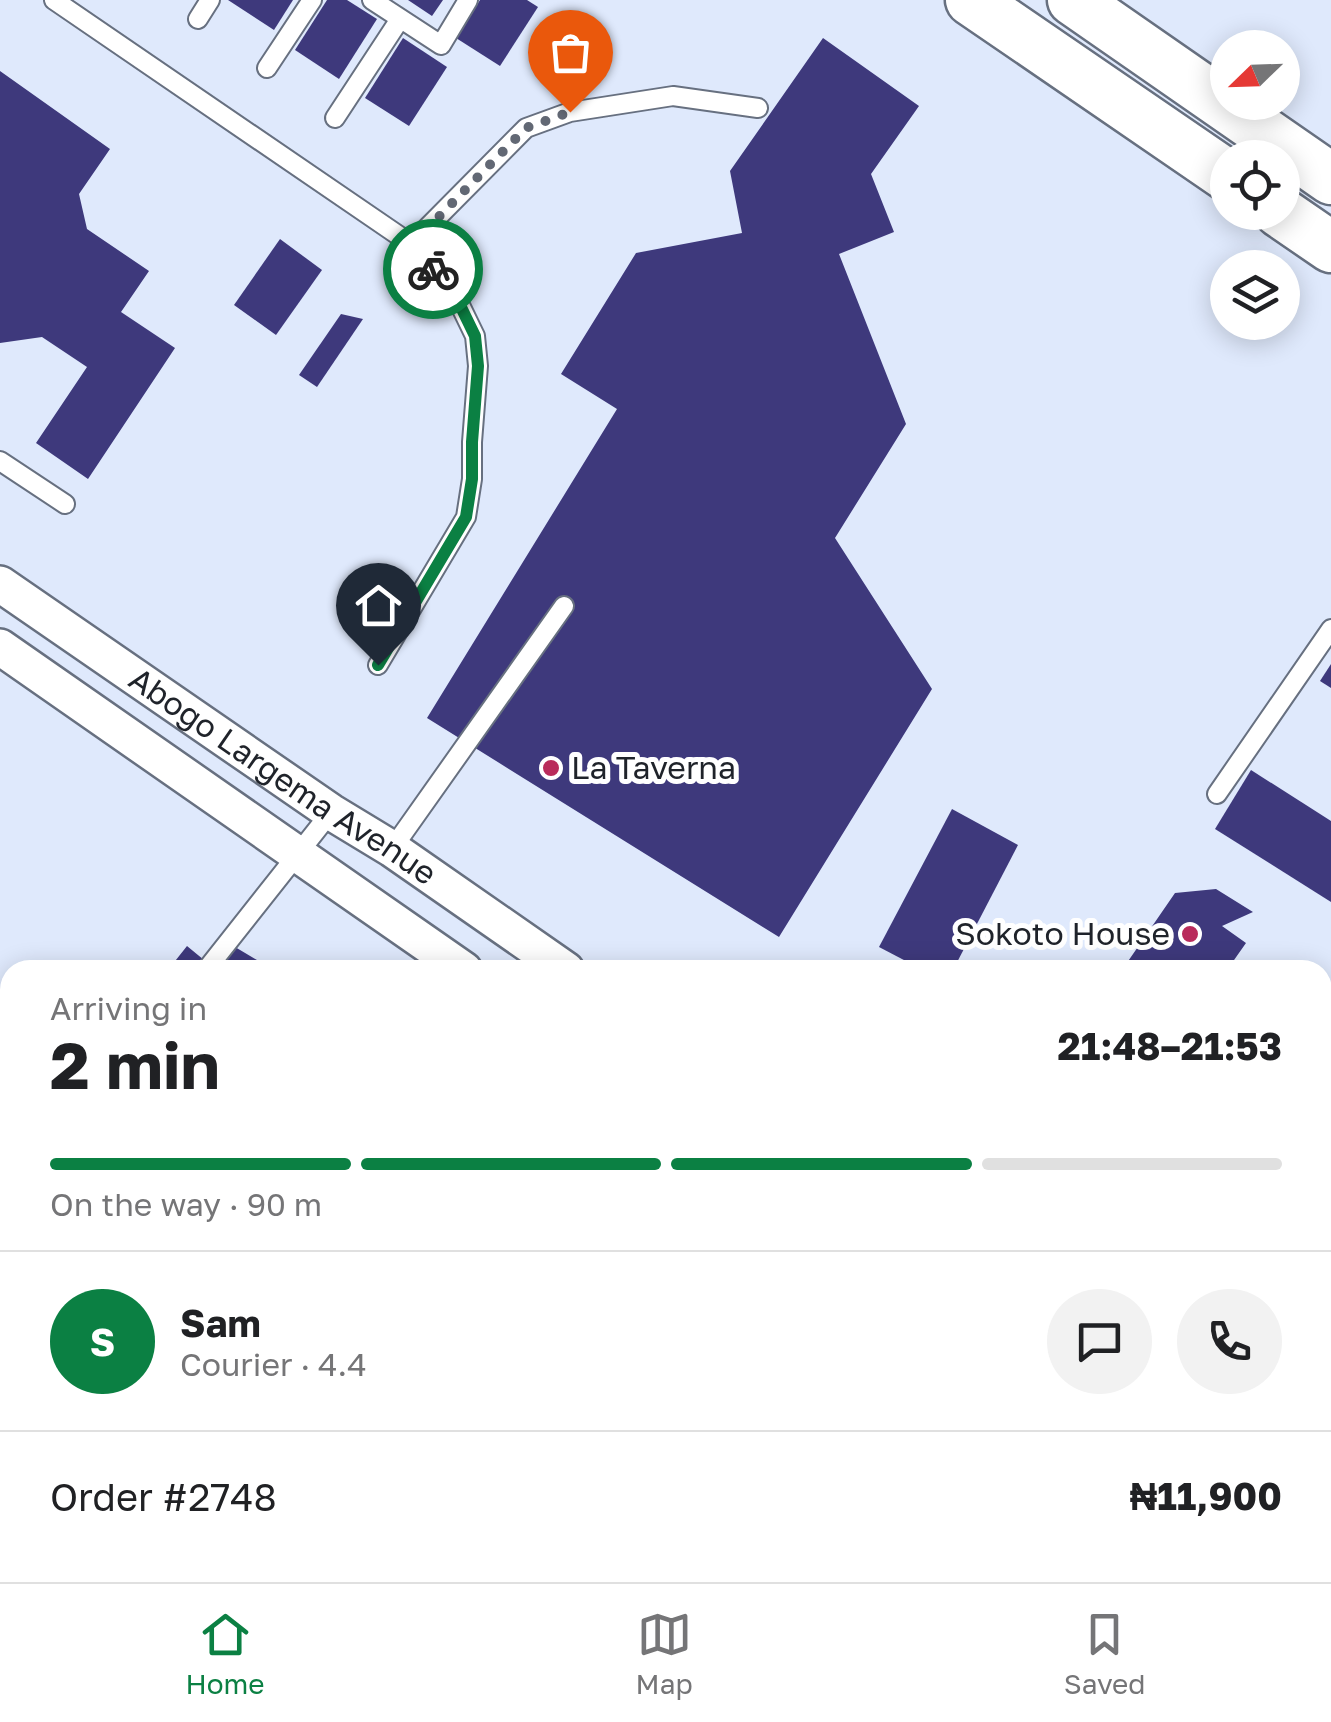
<!DOCTYPE html>
<meta charset="utf-8">
<style>
body{margin:0;font-family:"Golos Text",sans-serif;background:#f2f2f2;color:#202124;height:100vh;display:flex;flex-direction:column;font-size:38px;white-space:nowrap}
*{box-sizing:border-box;margin:0}
p{font-size:32px;color:#757577}
.icon{flex:none;width:55px;height:55px;fill:none;stroke:currentColor;stroke-width:2;stroke-linecap:round;stroke-linejoin:round}
.map{position:relative;flex:1;overflow:hidden}
.drawer{position:absolute;left:0px;top:960px;width:1332px;height:622px;display:flex;flex-direction:column;background:#fff;border-radius:30px 30px 0 0;box-shadow:0 5px 25px #0003}
.drawer>*{flex:none}
.needle{width:65px;rotate:247deg}
.tools{position:absolute;left:1210px;top:30px;display:grid;gap:20px}
.tools a{display:grid;place-items:center;width:90px;height:90px;border-radius:50%;background:#fff;box-shadow:0 5px 25px #0003;font-size:50px}
.pin{position:absolute;display:grid;place-items:center;width:85px;height:85px;color:#fff;margin:-102px -42px;border-radius:50% 50% 50% 0;rotate:-45deg;box-shadow:0 0 10px #0007}
.pin .icon{rotate:45deg}
.courier{position:absolute;display:grid;place-items:center;width:100px;height:100px;margin:-50px;border:8px solid #0b8043;border-radius:50%;background:#fff;color:#222;box-shadow:0 2px 12px #0007}
.headline em{font-style:normal;font-weight:700}
.headline div{display:flex;flex-direction:column-reverse}
.headline{display:flex;align-items:center;justify-content:space-between;height:170px;padding:0 50px}
h1{font-size:65px;font-weight:700;line-height:75px}
.bar{display:grid;grid-template-columns:repeat(4,1fr);gap:15px 10px;align-content:center;height:120px;padding:0 50px}
.bar i{height:12px;border-radius:8px;background:#e0e0e0}
.bar .on{background:#0b8043}
.bar p{grid-column:span 4}
.line{display:flex;align-items:center;gap:25px;padding:0 50px;border-top:2px solid #e0e0e0}
.line div{flex:1}
.round{display:grid;place-items:center;flex:none;width:105px;height:105px;border-radius:52px;background:#f2f2f2}
.menu{display:flex;justify-content:space-around;align-items:center;height:140px;border-top:2px solid #e0e0e0;background:#fff;font-size:28px;color:#757577}
.menu a{display:grid;justify-items:center;gap:5px}
.menu .on{color:#0b8043}
.map>svg:first-child{display:block}
</style>
<div class="map">
<svg width="1331" height="1582" viewBox="0 0 1331 1582">
<rect width="100%" height="100%" fill="#dfe9fc"/>
<g fill="#cab5e6">
<polygon points="0,1289 10,1296 10,1412 0,1403"/>
<polygon points="1323,1460 1331,1462 1331,1582 1126,1582 1133,1573 1322,1572"/>
<polygon points="0,1484 10,1490 10,1572 145,1573 162,1582 0,1582"/>
<polygon points="717,1573 848,1573 862,1582 727,1582"/>
</g>
<g fill="none" stroke-linecap="round" stroke-linejoin="round">
<g stroke="#62cff2" stroke-width="10">
<polyline points="0,1458 10,1465"/>
<polyline points="643,1572 654,1582"/>
</g>
</g>
<g fill="#3e397c">
<polygon points="228,0 293,0 274,30"/>
<polygon points="327,0 347,0 377,19 339,79 295,50"/>
<polygon points="408,0 443,0 432,16"/>
<polygon points="480,0 527,0 538,7 500,66 456,38"/>
<polygon points="403,38 447,67 409,126 365,98"/>
<polygon points="823,38 919,106 871,174 894,232 839,254 906,424 835,538 932,689 779,937 427,718 617,409 561,374 636,253 742,233 730,171"/>
<polygon points="0,71 110,149 79,194 87,229 149,271 121,312 175,348 88,479 36,443 87,367 42,337 0,343"/>
<polygon points="280,239 322,270 276,335 234,305"/>
<polygon points="341,314 363,319 317,387 299,375"/>
<polygon points="1331,664 1331,688 1320,681"/>
<polygon points="1251,770 1331,821 1331,902 1215,829"/>
<polygon points="952,809 1018,845 953,970 923,970 879,947"/>
<polygon points="1216,889 1253,912 1222,926 1246,943 1227,970 1122,970 1175,893"/>
<polygon points="230,944 262,963 267,970 168,970 187,946 204,960"/>
<polygon points="10,1162 10,1248 0,1239 0,1174"/>
</g>
<g fill="none" stroke-linecap="round" stroke-linejoin="round">
<g stroke="#677080" stroke-width="22">
<g id="lane">
<polyline points="54,0 411,244 459,303 475,336 478,366 472,442 472,479 466,517 378,665"/>
<polyline points="372,0 441,45 468,0"/>
<polyline points="198,19 210,0"/>
<polyline points="267,68 312,0"/>
<polyline points="335,118 400,19"/>
<polyline points="411,244 526,128 570,112 673,96 758,108"/>
<polyline points="0,461 65,504"/>
<polyline points="1217,794 1331,629"/>
<polyline points="392,849 564,606"/>
<polyline points="206,970 331,812"/>
<polyline points="0,1231 10,1219"/>
<polyline points="0,1256 10,1264"/>
</g>
</g>
<g stroke="#677080" stroke-width="40">
<g id="street">
<path id="s1" d="M 0,584 L 331,812 L 392,849 L 566,970"/>
<polyline points="0,647 464,970"/>
</g>
</g>
<g stroke="#677080" stroke-width="55">
<g id="secondary">
<polyline points="971,0 1228,176"/>
<polyline points="1073,0 1331,179"/>
<polyline points="1280,212 1331,247"/>
</g>
</g>
<g stroke="#677080" stroke-width="60">
<g id="primary">
<polyline points="1322,1081 1331,1069"/>
<polyline points="1322,1197 1331,1185"/>
<polyline points="980,1582 986,1572"/>
<polyline points="1059,1582 1066,1572"/>
</g>
</g>
<use href="#lane" stroke="#fff" stroke-width="18"/>
<use href="#street" stroke="#fff" stroke-width="35"/>
<use href="#secondary" stroke="#fff" stroke-width="50"/>
<use href="#primary" stroke="#fff" stroke-width="55"/>
</g>
<g fill="none" stroke-linecap="round" stroke-linejoin="round">
<polyline stroke="#626874" stroke-width="10" stroke-dasharray="0 18" points="433,269 412,244 526,128 570,112"/>
<polyline stroke="#0b8043" stroke-width="12" points="378,665 466,517 472,479 472,442 478,366 475,336 459,303 433,269"/>
</g>
<g fill="#b92b5b" stroke="#fff" stroke-width="4">
<circle cx="551" cy="768" r="10"/>
<circle cx="1190" cy="934" r="10"/>
</g>
<g text-anchor="middle" stroke-width="10" stroke-linejoin="round" paint-order="stroke">
<g font-size="32" fill="#1f232a" stroke="#fff" text-anchor="start">
<text x="571" y="779">La Taverna</text>
<text x="1170" y="945" text-anchor="end">Sokoto House</text>
</g>
<g font-size="32" fill="#1f232a" stroke="#fff">
<text dy="11" stroke="none"><textPath href="#s1" startOffset="342">Abogo Largema Avenue</textPath></text>
</g>
</g>
</svg>
<div class="tools">
<a><svg class="needle" viewBox="-14 -14 28 28"><path d="M0-13l5 13h-10z" fill="#e53935"/><path d="M0 13l5-13h-10z" fill="#757577"/></svg></a>
<a><svg class="icon" aria-label="locate" viewBox="0 0 24 24"><circle cx="12" cy="12" r="6"/><path d="M12 2v4M12 18v4M2 12h4M18 12h4"/></svg></a>
<a><svg class="icon" aria-label="layers" viewBox="0 0 24 24"><path d="M12 4l9 5-9 5-9-5zM3 14l9 5 9-5"/></svg></a>
</div>
<div class="pin" style="left:570px;top:112px;background:#ea580c"><svg class="icon" aria-label="bag" viewBox="0 0 24 24"><path d="M5 8h14l-1 12H6zM9 8a3 3 0 0 1 6 0"/></svg></div>
<div class="pin" style="left:378px;top:665px;background:#1f2937"><svg class="icon" aria-label="home" viewBox="0 0 24 24"><path d="M3 11l9-7 9 7M6 9v11h12V9"/></svg></div>
<div class="courier" style="left:433px;top:269px"><svg class="icon" aria-label="bike" viewBox="0 0 24 24"><circle cx="6" cy="16" r="4"/><circle cx="18" cy="16" r="4"/><path d="M6 16l4-8h5l3 8M10 8l3 8H6M13 5h3"/></svg></div>
<section class="drawer">
<div class="headline"><div><h1>2 min</h1><p>Arriving in</p></div><em>21:48–21:53</em></div>
<div class="bar"><i class="on"></i><i class="on"></i><i class="on"></i><i></i><p>On the way · 90 m</p></div>
<div class="line" style="height:180px"><b class="round" style="background:#0b8043;color:#fff">S</b><div><b>Sam</b><p>Courier · 4.4</p></div><a class="round"><svg class="icon" aria-label="chat" viewBox="0 0 24 24"><path d="M4 5h16v11H9l-5 4z"/></svg></a><a class="round"><svg class="icon" aria-label="phone" viewBox="0 0 24 24"><path d="M5 4h4l2 5-3 2q2 4 5 5l2-3 5 2v4C11 20 4 13 5 4z"/></svg></a></div>
<div class="line" style="height:130px"><div>Order #2748</div><b>₦11,900</b></div>
</section>
</div>
<nav class="menu">
<a class="on"><svg class="icon" aria-label="home" viewBox="0 0 24 24"><path d="M3 11l9-7 9 7M6 9v11h12V9"/></svg>Home</a>
<a><svg class="icon" aria-label="map" viewBox="0 0 24 24"><path d="M3 6l6-2 6 2 6-2v14l-6 2-6-2-6 2zM9 4v14M15 6v14"/></svg>Map</a>
<a><svg class="icon" aria-label="saved" viewBox="0 0 24 24"><path d="M7 4h10v16l-5-4-5 4z"/></svg>Saved</a>
</nav>
